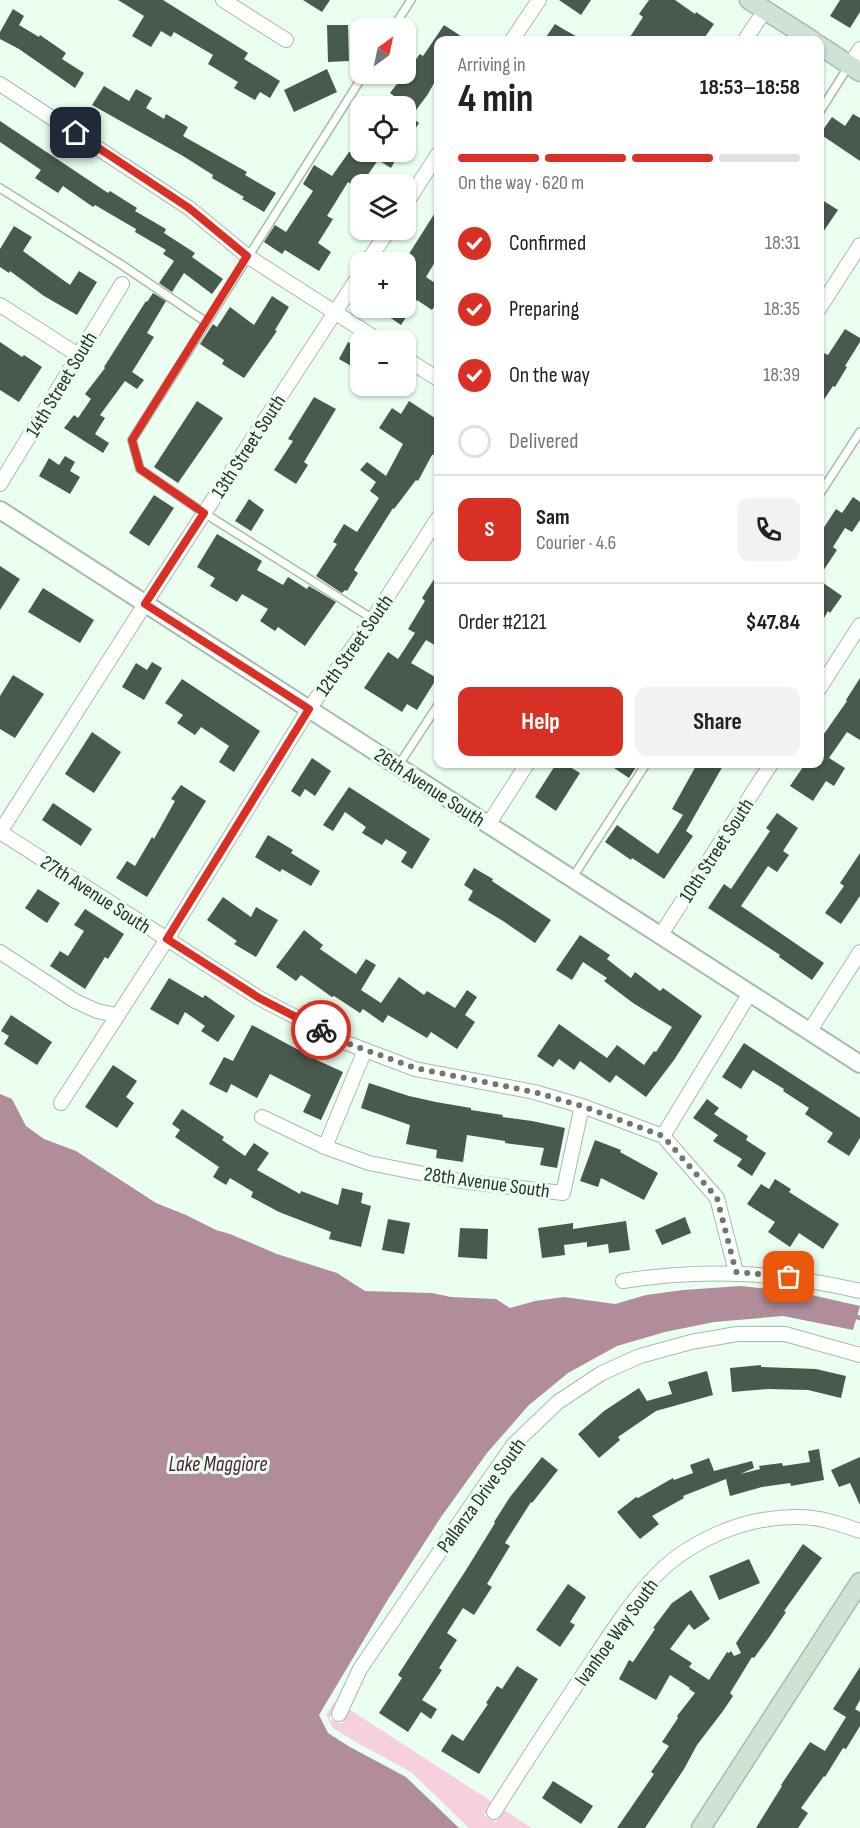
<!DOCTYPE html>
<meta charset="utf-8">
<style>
body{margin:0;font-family:"Sofia Sans Condensed",sans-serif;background:#f2f2f2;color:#222;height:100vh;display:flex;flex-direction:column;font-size:22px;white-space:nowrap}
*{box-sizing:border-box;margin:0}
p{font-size:20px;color:#767676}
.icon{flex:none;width:33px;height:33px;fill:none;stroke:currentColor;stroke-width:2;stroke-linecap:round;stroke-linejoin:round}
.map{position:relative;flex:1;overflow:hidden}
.details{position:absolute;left:434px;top:36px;width:390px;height:732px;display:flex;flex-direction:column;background:#fff;border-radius:12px;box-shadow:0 2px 4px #0004}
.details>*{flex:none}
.needle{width:39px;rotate:33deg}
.fabs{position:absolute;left:350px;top:18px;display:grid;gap:12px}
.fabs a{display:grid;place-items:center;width:66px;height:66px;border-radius:12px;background:#fff;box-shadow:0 2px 4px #0004;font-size:30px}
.pin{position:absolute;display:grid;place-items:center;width:51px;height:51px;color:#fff;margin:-26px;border-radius:12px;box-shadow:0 3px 9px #0006}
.courier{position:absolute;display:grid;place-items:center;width:60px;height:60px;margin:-30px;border:4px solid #d93025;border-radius:50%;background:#fff;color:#222;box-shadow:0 2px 8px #0007}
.overview em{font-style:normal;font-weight:700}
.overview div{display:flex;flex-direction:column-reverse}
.overview{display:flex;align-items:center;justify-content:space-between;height:102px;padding:0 24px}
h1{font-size:39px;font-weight:700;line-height:45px}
.bar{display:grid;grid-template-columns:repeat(4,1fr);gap:9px 6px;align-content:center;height:72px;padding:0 24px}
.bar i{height:8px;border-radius:4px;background:#e0e0e0}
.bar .current{background:#d93025}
.bar p{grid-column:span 4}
.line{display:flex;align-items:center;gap:15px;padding:0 24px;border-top:2px solid #e0e0e0}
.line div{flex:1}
.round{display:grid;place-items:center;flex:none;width:63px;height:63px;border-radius:12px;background:#f2f2f2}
ol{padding:0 24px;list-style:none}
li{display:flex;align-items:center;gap:18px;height:66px}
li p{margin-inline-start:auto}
li .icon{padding:6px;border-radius:50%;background:#d93025;color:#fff;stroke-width:4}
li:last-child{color:#767676}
li i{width:33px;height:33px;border:3px solid #e0e0e0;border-radius:50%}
.primary-button{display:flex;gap:12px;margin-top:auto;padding:12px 24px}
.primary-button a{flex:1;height:69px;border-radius:12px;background:#d93025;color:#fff;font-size:24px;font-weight:700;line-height:69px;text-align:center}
.primary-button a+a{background:#f2f2f2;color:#222}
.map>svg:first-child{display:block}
</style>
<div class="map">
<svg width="860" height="1828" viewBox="0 0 860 1828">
<rect width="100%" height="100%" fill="#eaffef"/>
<polygon fill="#f6d0df" points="335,1701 337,1702 329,1719 342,1724 349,1709 492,1802 484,1816 496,1822 504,1810 532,1828 469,1828 411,1772 354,1741 333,1728 326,1715"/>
<polygon fill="#b18d9c" points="0,1094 12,1099 26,1126 44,1139 76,1151 156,1203 186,1215 216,1230 230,1234 277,1254 337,1273 365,1291 432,1293 451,1297 496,1299 510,1308 535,1301 564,1297 615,1304 646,1295 683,1290 741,1286 803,1293 860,1306 853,1330 783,1316 714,1322 665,1332 617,1346 568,1373 528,1406 487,1453 441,1517 387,1601 319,1715 328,1733 350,1747 406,1777 459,1828 0,1828"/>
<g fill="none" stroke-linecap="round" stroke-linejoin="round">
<polyline stroke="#b18d9c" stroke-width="4.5" points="857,1317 860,1318"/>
</g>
<g fill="#485a4d">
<polygon points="118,0 163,0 248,53 244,59 280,81 270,98 260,92 255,100 234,88 238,82 208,64 213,55 174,32 171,37 161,31 151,47 132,36 144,16"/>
<polygon points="303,0 330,0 322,12"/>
<polygon points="559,0 591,0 581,15"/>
<polygon points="649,0 675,0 695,14 696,12 714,24 703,40 628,40 643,17 639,14"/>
<polygon points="840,0 860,0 860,12 850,28 830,16"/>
<polygon points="13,9 24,16 19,25 39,37 40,35 66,53 62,59 84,73 75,88 19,49 0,39 0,32"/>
<polygon points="555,24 565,30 583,40 544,40"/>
<polygon points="327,25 348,25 349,61 328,62"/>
<polygon points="444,25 467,40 438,40 438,76 428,94 411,117 419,123 405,145 405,106 386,106 394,96 390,93 420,54 423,56"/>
<polygon points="327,69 337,92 294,112 284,90"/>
<polygon points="104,86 129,101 136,89 152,98 146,108 164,119 166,114 188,127 183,136 247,172 245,175 276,193 264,212 242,199 244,197 212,178 213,175 183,156 92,105"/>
<polygon points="853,114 860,118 860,161 820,134 832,117 845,126"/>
<polygon points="0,121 108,193 110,191 137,208 135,211 166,229 164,233 195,253 192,257 223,279 212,294 184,273 172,292 159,283 174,261 163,254 166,250 135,232 136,229 95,205 93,207 63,186 58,193 35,178 41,170 0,142"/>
<polygon points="349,152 400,152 391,168 378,160 358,189 348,182 327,216 333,219 318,243 331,252 319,271 285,250 282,254 264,242 275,225 286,232 313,191 303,184 314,165 332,176"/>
<polygon points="819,198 838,210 819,238"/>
<polygon points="438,208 438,257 426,277 438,285 438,301 432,310 417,300 401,325 376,308 405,308 405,275 414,262 407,257"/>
<polygon points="14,226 32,237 23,251 70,285 79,271 97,282 77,315 44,296 10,271 9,273 0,267 0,249"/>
<polygon points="153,293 166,301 147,333 154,337 132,372 144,380 137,389 125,381 100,415 105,418 95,434 109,443 103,453 64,428 74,415 78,418 91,399 85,394 105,368 104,367 146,301 147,302"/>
<polygon points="272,296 289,307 275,330 277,331 244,378 222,364 224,360 200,344 213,324 217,327 230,307 254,325"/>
<polygon points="845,329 860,338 860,342 845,366 847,367 835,387 833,386 819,407 819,361 824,353 828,355"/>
<polygon points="0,342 22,357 24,355 42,367 19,402 0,390"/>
<polygon points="348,342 360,349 360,371 339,359"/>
<polygon points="314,397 336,409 304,462 308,465 296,484 274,470 293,441 288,439"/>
<polygon points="197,401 223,418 178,483 154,467"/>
<polygon points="409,401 438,420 438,448 433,455 432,455 418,481 416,480 394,509 393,508 354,570 358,573 347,591 345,590 342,593 316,576 337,544 333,542 344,524 357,532 379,498 370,491 376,482 360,470 367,462 386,476 403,444 379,428 392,408 401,414"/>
<polygon points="65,456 75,462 70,471 80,477 70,494 39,476 49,458 59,465"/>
<polygon points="154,495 174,508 149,546 129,533"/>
<polygon points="853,497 860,502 860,520 852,532 845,528 833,547 837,550 819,577 819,535 836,509 842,513"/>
<polygon points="249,499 264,510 251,531 235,521"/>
<polygon points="217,534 262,561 257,570 283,585 288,577 307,589 309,586 336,602 305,646 278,627 275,631 260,621 268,609 242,594 237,602 210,586 215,578 197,567"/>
<polygon points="0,566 20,579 0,610"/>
<polygon points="438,573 438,647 426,640 411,663 437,678 417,710 407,704 402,712 364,688 388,652 398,659 415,633 408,629 425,601 422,598"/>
<polygon points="819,580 842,596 830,613 828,611 819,627"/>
<polygon points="43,588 94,620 80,643 28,612"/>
<polygon points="152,662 162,668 144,700 122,687 136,663 147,670"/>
<polygon points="13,675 44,694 15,738 0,729 0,696"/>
<polygon points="860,678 860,740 847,732 829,758 845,768 834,786 826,781 813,801 790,786 805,764 819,764 819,741 847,701 846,700"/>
<polygon points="182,679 260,731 234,772 219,762 229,746 201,727 195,735 177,723 183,715 165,703"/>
<polygon points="92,732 121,752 94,793 65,774"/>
<polygon points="312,758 331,771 315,796 305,789 300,797 291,791"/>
<polygon points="556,764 565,764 580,773 556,811 535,797"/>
<polygon points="608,764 638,764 629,778"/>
<polygon points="697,764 724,764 686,831 693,836 664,879 632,858 631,860 605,842 617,825 658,854 683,815 672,809"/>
<polygon points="181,785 206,801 147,897 116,878 127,861 135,866 152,837 154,839 175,801 171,799"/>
<polygon points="349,787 430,839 412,869 401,862 407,852 386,839 382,845 362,833 366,827 345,812 333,831 323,825"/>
<polygon points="53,803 92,829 81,846 42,820"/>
<polygon points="777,813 798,828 783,851 789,855 777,872 768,866 741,906 824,963 812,980 779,957 780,955 708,908 724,884 731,889 770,831 766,828"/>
<polygon points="268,835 293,850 291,853 320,871 311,886 282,869 280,872 255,857"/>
<polygon points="860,853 860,896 841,924 825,913 844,886 840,883"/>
<polygon points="474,868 493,879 492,881 551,920 535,943 503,921 468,900 473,891 464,885"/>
<polygon points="38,889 60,903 47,923 25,908"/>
<polygon points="223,897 251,917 256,907 278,920 256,957 234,944 237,941 207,920"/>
<polygon points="85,909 124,934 108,959 105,957 85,989 50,966 60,951 68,956 84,931 74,925"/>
<polygon points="304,930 323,945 320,949 356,974 366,959 376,965 361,990 381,1003 399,977 424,995 427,991 455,1008 467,990 477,997 465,1015 475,1022 457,1049 431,1032 427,1038 388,1015 383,1023 363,1009 360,1013 334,996 332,997 301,975 296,981 276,967"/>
<polygon points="580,935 610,955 607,959 631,978 635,972 660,991 663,988 702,1016 674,1060 646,1097 616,1075 610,1083 580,1061 574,1070 559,1059 553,1067 537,1056 559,1024 607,1058 617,1045 644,1065 654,1051 656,1052 672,1027 633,1003 604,981 607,978 583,962 572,980 556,970"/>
<polygon points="169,978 203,998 205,995 235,1016 218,1042 201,1031 205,1026 185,1012 178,1025 150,1009"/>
<polygon points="11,1015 52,1042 37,1065 4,1044 9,1036 1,1031"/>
<polygon points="252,1025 319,1061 343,1072 321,1120 303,1112 311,1095 270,1074 257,1098 231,1084 227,1093 209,1084 224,1057 233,1061"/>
<polygon points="744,1043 860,1118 860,1138 849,1156 827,1142 833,1133 805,1114 809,1108 783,1091 784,1089 753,1070 741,1089 722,1077"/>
<polygon points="113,1065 137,1081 126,1097 134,1103 117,1128 85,1107"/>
<polygon points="369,1083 409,1096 436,1102 471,1108 471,1110 503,1115 502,1117 532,1121 565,1128 557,1168 540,1165 544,1148 505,1143 505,1141 467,1135 463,1162 436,1158 437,1150 406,1144 410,1125 361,1108"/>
<polygon points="707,1099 719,1108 714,1114 748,1136 746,1140 766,1153 752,1176 737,1166 742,1159 713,1141 718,1135 693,1118"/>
<polygon points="182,1109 224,1137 222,1140 245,1156 254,1143 269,1153 257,1170 300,1194 301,1191 338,1205 342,1188 363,1193 361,1203 371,1206 361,1247 329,1239 331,1232 279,1212 251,1197 253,1192 230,1178 226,1185 213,1177 219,1167 175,1137 180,1130 172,1124"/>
<polygon points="595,1140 621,1150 620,1152 658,1173 644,1200 601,1178 598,1187 580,1181"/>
<polygon points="775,1179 791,1189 789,1192 839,1224 823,1249 799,1233 790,1247 768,1232 775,1222 747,1204 761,1184 769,1189"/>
<polygon points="685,1217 691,1233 662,1245 655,1230"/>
<polygon points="388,1219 410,1223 404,1254 382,1250"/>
<polygon points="626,1221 630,1250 609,1253 608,1244 587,1247 587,1242 564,1245 565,1255 542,1258 538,1228 573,1223 573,1229"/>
<polygon points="460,1228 488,1229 487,1259 458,1257"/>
<polygon points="761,1365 761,1367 816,1369 846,1376 841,1398 808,1390 768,1389 732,1392 730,1368"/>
<polygon points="707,1371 713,1395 656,1411 618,1437 620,1440 599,1458 578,1434 604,1411 639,1388 647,1401 672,1394 668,1382"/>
<polygon points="819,1449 824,1480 791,1486 790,1483 762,1487 730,1496 726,1479 683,1496 684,1498 652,1516 659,1524 640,1539 617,1512 636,1497 638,1498 673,1478 674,1480 693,1473 690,1465 709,1458 714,1471 752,1461 754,1468 740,1474 760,1469 759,1466 782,1463 783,1466 810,1462 808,1451"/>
<polygon points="542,1457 558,1470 532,1503 531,1502 505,1543 510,1546 487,1584 492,1587 474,1615 463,1608 447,1633 457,1640 439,1668 442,1670 422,1700 437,1709 431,1719 421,1712 408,1732 379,1713 402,1678 398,1675 466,1570 495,1523 494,1522 510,1497"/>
<polygon points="860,1457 860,1505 850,1483 839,1487 831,1470"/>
<polygon points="803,1544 822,1558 784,1611 786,1612 770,1636 754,1658 752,1657 730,1693 733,1696 723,1711 697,1745 684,1769 645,1828 617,1828 654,1774 651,1772 669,1746 662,1742 678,1718 677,1716 695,1693 689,1689 690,1688 670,1675 656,1700 619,1679 629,1660 633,1662 655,1629 653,1628 672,1603 691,1590 710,1619 694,1630 689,1624 670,1649 692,1663 689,1667 709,1680 727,1652 729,1653 731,1651 734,1656 741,1653 736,1643"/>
<polygon points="749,1559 760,1583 719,1600 709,1576"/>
<polygon points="568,1584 586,1597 570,1622 575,1625 560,1647 536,1630"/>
<polygon points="517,1666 538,1679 479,1774 441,1751 452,1734 463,1741 488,1704 486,1703 497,1686 502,1689"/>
<polygon points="860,1667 860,1700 855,1709 860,1712 860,1726 846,1749 843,1748 825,1777 824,1776 801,1808 808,1813 798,1828 756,1828 782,1786 781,1785 810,1742 825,1751 846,1717 833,1709"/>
<polygon points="553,1781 593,1806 581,1824 542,1798"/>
</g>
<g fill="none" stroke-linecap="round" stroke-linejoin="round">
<g stroke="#a7bbac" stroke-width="10">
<g id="service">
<polyline points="393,28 411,0"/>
<polyline points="364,74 132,440 140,469 204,513 373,619"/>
<polyline points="819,113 848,67"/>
<polyline points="0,188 122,265 206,322"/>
<polyline points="819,495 860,432"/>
<polyline points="398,766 438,705"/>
<polyline points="573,877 646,764"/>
</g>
</g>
<g stroke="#a7bbac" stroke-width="16">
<g id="minor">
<polyline points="223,0 286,40"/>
<polyline points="512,40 539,0"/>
<polyline points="745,40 765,10"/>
<polyline points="850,65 860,49"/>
<polyline points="0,84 189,208 247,256 378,340"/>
<polyline points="405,205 438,154"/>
<polyline points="367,262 389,230"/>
<polyline points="0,305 78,355"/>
<polyline points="819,309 860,245"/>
<polyline points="405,358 438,379"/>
<polyline points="0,484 122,284"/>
<polyline points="819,689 860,625"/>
<polyline points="488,825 527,764"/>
<polyline points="0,832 259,998 344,1042 415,1069 534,1092 582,1106 663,1136 717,1198 736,1272"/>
<polyline points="0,832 145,604 360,274"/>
<polyline points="660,936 771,764"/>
<polyline points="0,952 75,1001 97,1011 116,1015"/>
<polyline points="809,1032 860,952"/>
<polyline points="61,1103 167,939 309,709 373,619 438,518"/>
<polyline points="262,1117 325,1147 369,1163 460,1181 563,1193 582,1106"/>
<polyline points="663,1136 750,993"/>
<polyline points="325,1147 365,1050"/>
<path d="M 623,1281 C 705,1268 779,1272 860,1291"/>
<polyline points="339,1714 360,1669 481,1491 514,1444 558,1402 602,1373 640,1356 691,1342 737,1334 785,1334 860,1355"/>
<path d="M 494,1812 C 523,1766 553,1720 583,1675 C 604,1644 624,1611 649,1583 C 684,1542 744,1516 799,1517 C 820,1517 840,1524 860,1531"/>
</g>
</g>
<g stroke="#a7bbac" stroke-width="20">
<polyline id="tertiary" points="0,510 860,1064"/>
</g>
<g stroke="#a7bbac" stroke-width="21">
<g id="secondary">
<polyline points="749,0 812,40"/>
<polyline points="819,45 860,72"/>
<polyline points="701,1828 860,1582"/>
</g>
</g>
<use href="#service" stroke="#fff" stroke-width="7"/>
<use href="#minor" stroke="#fff" stroke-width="14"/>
<use href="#tertiary" stroke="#fff" stroke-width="16"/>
<use href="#secondary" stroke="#cee2d5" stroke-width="18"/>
</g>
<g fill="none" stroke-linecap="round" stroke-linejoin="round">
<polyline stroke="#6d7970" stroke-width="6" stroke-dasharray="0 10.8" points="321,1030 344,1042 415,1068 534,1092 582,1106 663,1136 717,1198 736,1272 789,1277"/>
<polyline stroke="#d93025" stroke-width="8" points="76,133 189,208 247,256 132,440 140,469 204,513 145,604 309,709 167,939 259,998 321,1030"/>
</g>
<g text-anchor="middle" stroke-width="6" stroke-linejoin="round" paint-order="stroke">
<g font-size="20" fill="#29312b" stroke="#eaffef">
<text transform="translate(61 384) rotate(-59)" y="7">14th Street South</text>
<text transform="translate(248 446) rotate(-57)" y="7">13th Street South</text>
<text transform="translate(354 645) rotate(-55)" y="7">12th Street South</text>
<text transform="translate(430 787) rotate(33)" y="7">26th Avenue South</text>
<text transform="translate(716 850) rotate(-57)" y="7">10th Street South</text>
<text transform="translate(96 894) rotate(33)" y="7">27th Avenue South</text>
<text transform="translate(487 1182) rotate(8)" y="7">28th Avenue South</text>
<text transform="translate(481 1495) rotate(-54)" y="7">Pallanza Drive South</text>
<text transform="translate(616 1632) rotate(-54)" y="7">Ivanhoe Way South</text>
</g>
<g font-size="21" font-style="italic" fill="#4d1d35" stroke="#eaffef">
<text x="218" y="1471">Lake Maggiore</text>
</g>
</g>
</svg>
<div class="fabs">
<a><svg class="needle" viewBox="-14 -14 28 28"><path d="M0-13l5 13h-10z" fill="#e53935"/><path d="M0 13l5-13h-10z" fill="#767676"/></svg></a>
<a><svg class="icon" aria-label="locate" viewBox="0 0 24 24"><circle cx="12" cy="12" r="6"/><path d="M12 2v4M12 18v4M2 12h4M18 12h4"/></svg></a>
<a><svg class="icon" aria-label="layers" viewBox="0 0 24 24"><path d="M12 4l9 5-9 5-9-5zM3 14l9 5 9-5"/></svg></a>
<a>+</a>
<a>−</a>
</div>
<div class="pin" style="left:789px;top:1277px;background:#ea580c"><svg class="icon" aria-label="bag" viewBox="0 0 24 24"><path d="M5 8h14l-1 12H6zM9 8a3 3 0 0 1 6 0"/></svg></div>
<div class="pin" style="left:76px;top:133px;background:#1f2937"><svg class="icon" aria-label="home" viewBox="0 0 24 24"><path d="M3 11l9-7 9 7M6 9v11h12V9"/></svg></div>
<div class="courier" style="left:321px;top:1030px"><svg class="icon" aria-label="bike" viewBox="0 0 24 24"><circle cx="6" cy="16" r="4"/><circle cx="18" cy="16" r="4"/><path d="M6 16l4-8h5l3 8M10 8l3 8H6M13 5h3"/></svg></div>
<section class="details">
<div class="overview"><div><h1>4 min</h1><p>Arriving in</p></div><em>18:53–18:58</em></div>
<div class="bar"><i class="current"></i><i class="current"></i><i class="current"></i><i></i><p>On the way · 620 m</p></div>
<ol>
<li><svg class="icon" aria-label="check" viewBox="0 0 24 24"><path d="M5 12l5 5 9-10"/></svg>Confirmed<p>18:31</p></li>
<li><svg class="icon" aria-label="check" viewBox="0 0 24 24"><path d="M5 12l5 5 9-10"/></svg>Preparing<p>18:35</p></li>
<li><svg class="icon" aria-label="check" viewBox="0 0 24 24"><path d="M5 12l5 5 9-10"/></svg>On the way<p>18:39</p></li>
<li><i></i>Delivered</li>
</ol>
<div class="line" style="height:108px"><b class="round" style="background:#d93025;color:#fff">S</b><div><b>Sam</b><p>Courier · 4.6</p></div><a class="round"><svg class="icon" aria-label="phone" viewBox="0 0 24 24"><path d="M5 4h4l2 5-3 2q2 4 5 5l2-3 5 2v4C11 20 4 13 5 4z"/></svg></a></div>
<div class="line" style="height:78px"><div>Order #2121</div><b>$47.84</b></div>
<div class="primary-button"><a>Help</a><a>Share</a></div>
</section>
</div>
